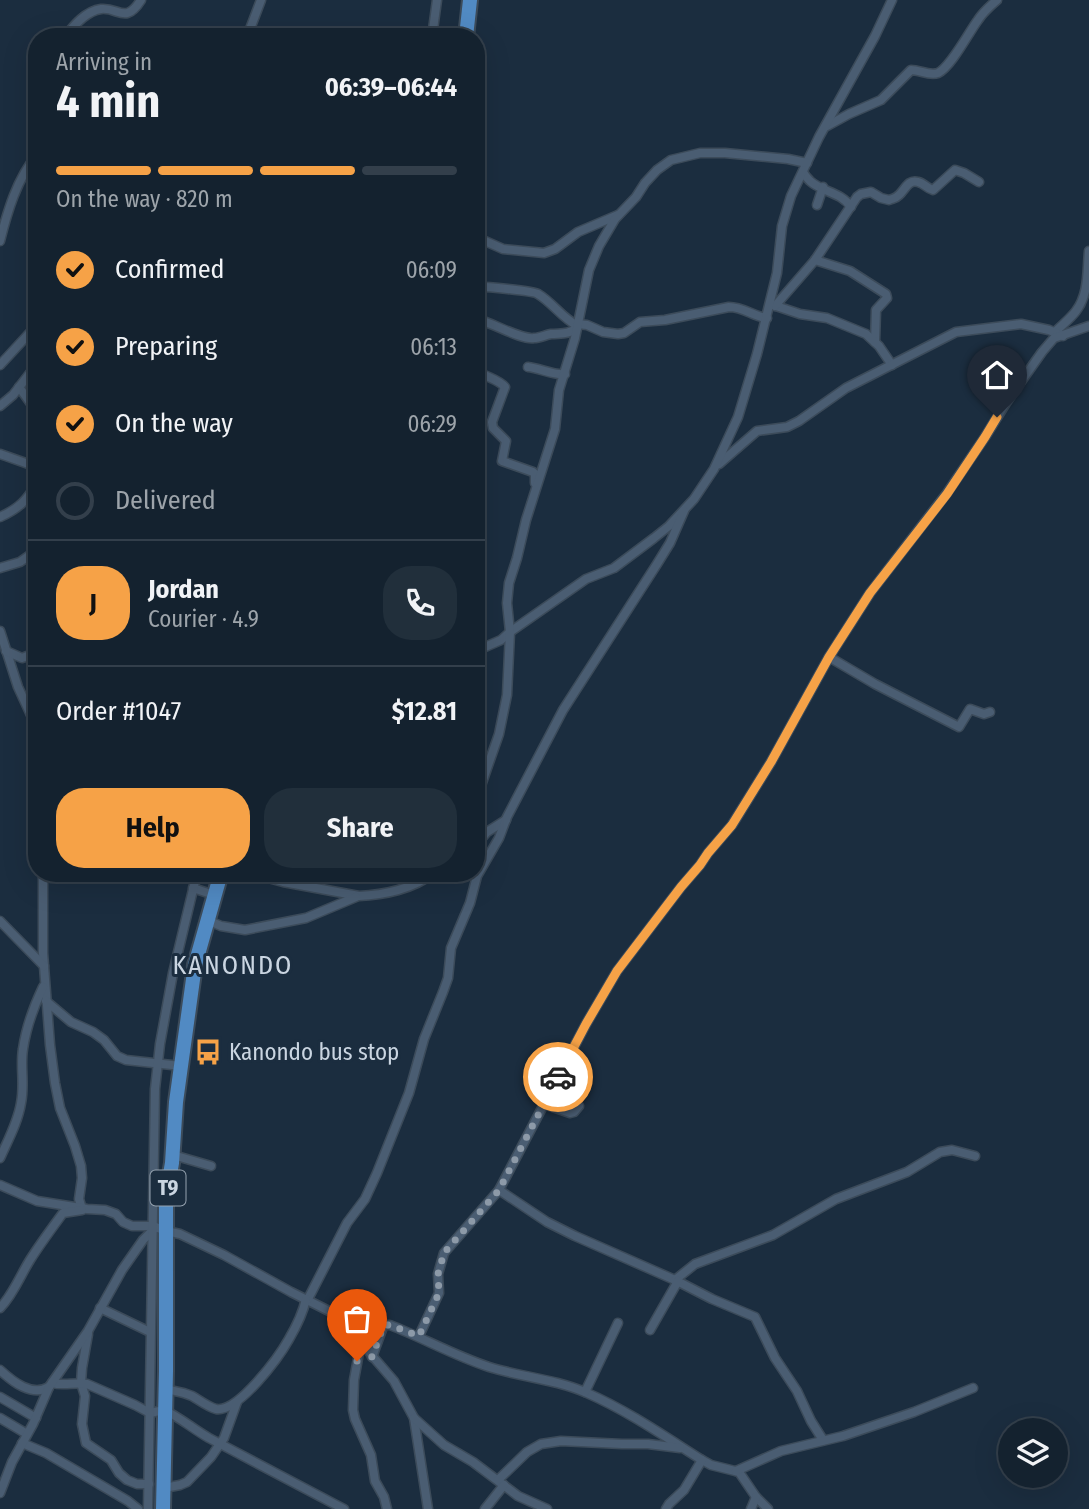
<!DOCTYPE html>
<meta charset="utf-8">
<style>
body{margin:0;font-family:"Fira Sans Condensed",sans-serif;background:#212f3b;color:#f1f3f6;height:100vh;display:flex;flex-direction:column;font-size:26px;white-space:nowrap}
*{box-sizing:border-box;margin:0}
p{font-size:23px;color:#9da4aa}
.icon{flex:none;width:38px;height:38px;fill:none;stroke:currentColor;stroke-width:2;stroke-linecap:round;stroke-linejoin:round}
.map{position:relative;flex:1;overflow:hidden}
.sheet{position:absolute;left:28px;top:28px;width:457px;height:854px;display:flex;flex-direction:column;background:#14222f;border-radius:28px;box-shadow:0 7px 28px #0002,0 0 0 2px #333f4b}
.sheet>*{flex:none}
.fabs{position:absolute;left:998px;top:1418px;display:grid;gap:14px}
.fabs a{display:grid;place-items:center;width:70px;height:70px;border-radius:50%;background:#14222f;box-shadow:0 7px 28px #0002,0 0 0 2px #333f4b;font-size:35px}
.pin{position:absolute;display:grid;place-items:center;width:60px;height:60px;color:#fff;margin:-72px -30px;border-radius:50% 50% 50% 0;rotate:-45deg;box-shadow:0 0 7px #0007}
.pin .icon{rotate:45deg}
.courier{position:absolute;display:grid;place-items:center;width:70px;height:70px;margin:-35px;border:5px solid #f6a247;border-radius:50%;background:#fff;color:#222;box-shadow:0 2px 9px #0007}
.overview em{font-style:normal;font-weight:700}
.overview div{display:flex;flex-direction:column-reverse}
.overview{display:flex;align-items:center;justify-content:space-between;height:119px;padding:0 28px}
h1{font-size:46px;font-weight:700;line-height:52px}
.bar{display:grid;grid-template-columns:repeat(4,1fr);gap:10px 7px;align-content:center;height:84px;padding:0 28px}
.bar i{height:9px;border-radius:5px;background:#333f4b}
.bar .current{background:#f6a247}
.bar p{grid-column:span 4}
.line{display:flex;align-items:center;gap:18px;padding:0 28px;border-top:2px solid #333f4b}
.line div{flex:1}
.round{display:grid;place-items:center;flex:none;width:74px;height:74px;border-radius:28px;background:#212f3b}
ol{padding:0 28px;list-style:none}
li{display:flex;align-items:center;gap:21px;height:77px}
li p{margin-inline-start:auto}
li .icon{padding:7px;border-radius:50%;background:#f6a247;color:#111;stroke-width:4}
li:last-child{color:#9da4aa}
li i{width:38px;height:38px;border:4px solid #333f4b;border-radius:50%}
.button{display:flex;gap:14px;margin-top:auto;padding:14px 28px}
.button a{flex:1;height:80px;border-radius:28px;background:#f6a247;color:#111;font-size:28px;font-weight:700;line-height:80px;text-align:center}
.button a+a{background:#212f3b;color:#f1f3f6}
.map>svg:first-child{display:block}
</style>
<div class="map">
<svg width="1089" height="1509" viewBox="0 0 1089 1509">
<rect width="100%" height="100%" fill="#1b2d3f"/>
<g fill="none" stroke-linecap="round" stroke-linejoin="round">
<g stroke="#3c4b5a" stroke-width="11">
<g id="street">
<path d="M 65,37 C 74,25 86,11 101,9 C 119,7 125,25 141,0"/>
<polyline points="247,37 261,0"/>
<polyline points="432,37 437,0"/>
<path d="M 827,126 L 849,114 L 881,100 L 911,70 C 920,70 929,76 938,73 C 951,67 969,32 978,20 C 983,12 990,6 997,0"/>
<path d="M 803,172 C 804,174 808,179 810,181 C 822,192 841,192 851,207"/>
<polyline points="817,205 823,187"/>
<polyline points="476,237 503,249 544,253 555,249 578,232 618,215"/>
<path d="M 0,241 C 7,213 17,178 37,155"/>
<polyline points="815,260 850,271 886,294 887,298 876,310 875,342"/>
<path d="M 476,287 C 482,286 534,291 538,294 C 553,303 562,318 578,326"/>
<polyline points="773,305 800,314 827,318 866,334 879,346 892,365"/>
<path d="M 775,306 L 815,260 L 857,197 L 861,194 L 871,192 L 881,198 L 889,200 C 894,198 895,199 899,195 C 905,190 908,179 918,182 C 924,183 926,188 933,190 L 955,170 L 964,173 L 979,182"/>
<path d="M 476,319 C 492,322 520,340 534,338 C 540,338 545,335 551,334 C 561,333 568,335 577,328"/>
<path d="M 578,324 L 587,325 L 603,332 L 618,334 L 624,333 L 640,322 L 665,320 L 729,307 C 744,307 754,317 767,318"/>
<path d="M 1055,332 C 1062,325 1070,319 1076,311 C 1089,294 1087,272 1089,251"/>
<polyline points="0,365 37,325"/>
<path d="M 528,367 C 539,368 556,376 565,374"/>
<path d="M 476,370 C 485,377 498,379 505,387 L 492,422 L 493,428 L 506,441 L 502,461 L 533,472 L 535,474 L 535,483"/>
<polyline points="19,387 37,412"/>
<polyline points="0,406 13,395 37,364"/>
<polyline points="0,454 37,467"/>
<polyline points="719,464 757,431 787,427 799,421 846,388 956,332 1021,324 1049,330 1063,336"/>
<path d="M 0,517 C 18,509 28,500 37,482"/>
<polyline points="0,568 20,562 37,550"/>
<polyline points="0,631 18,687 37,728"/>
<polyline points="6,651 22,658 30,655 37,649"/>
<polyline points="476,651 501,640 510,632 586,579 614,568 654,538 669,526 694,499 714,469 738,417 757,354 777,273 782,226 791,196 819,137 875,36 892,0"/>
<polyline points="829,657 875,684 959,727 970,709 984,714 990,712"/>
<polyline points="476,800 499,734 507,695 510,632 507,603 509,583 517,558 526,520 555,429 559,390 575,338 589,270 599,246 615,219 636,197 645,183 657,170 671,160 700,153 725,153 788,159 807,163"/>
<polyline points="476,845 487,832 506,820"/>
<polyline points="43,873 43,953 50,1045 55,1083 60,1108 75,1146 81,1166 82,1178 79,1199 82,1209"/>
<path d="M 250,873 L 283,882 L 359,896 C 383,895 414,889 433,873"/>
<polyline points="193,888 214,895"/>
<polyline points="207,920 221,926 245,930 306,918 356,897"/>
<polyline points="0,921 44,966"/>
<polyline points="46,1001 71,1022 93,1032 104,1040 117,1056 126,1060 181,1066"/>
<polyline points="544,1104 570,1113 574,1112 579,1106"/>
<polyline points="173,1155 211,1166"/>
<path d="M 0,1158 C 8,1140 18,1122 21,1103 C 25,1083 20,1067 23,1049 C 26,1028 34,1006 43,987"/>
<polyline points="0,1185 37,1201 87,1209 105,1210 116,1214 123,1222 132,1226 153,1226 166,1231 180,1234 224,1255 291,1292 337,1315 394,1381 414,1418 428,1509"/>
<polyline points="499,1190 547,1222 575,1236 675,1280 712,1299 755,1317 775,1358 797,1391 811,1421 823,1440"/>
<polyline points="675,1280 695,1264 773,1235 836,1199 907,1172 940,1152 952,1150 975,1156"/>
<polyline points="308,1299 347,1223 365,1199 377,1173 409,1093 424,1039 443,992 448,978 451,948 470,903 477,876 499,838 507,817 563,710 657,564 670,543 684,511"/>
<path d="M 0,1308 C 13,1295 20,1276 30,1260 C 40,1244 52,1228 63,1213 L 82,1210"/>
<polyline points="100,1308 150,1332"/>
<polyline points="650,1330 678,1281"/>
<polyline points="88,1334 82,1368 81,1383 85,1396 82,1424 86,1443 111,1460 119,1473 127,1480 137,1484 149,1484"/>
<polyline points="419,1336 439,1293 438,1274 444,1253 499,1190 586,1024 617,971 681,887 700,865 708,853 732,825 771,762 829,657 870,593 947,493 985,437 1006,403 1042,352 1054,338 1089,326"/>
<polyline points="361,1342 354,1380 353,1410 355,1419 371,1455 375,1481 384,1497 387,1509"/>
<path d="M 372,1357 L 383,1327 L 385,1325 L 390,1325 C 423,1338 455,1356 489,1367 C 521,1377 555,1379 587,1393 C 628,1411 664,1436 702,1460 L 711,1465 L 739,1472 L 756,1497 L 768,1509"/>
<path d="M 0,1370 C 13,1382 32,1397 49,1387"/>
<path d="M 52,1383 C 64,1386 75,1382 87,1384 L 135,1405 L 150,1413 L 164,1410 C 181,1418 193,1429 209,1438 L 344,1509"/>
<path d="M 165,1389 C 174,1391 183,1392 192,1396 C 199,1400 208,1407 216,1409 C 238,1413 279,1357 289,1339 C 296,1327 303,1313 306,1299"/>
<polyline points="585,1392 618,1323"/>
<polyline points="0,1397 36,1418"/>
<polyline points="0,1418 27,1434"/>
<polyline points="414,1418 444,1445 473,1462 518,1496 547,1509"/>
<polyline points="22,1443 46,1453 128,1501 138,1509"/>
<polyline points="736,1471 781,1451 843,1436 914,1412 973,1388"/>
<polyline points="498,1480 527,1452 541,1444 561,1441 622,1444 648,1444 680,1448"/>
<polyline points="164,1488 180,1485 187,1482 211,1457 224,1438 237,1402"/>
<polyline points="0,1493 12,1462 33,1424 49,1387 88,1331 122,1270 143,1240 153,1230"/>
<polyline points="148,1509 155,1089 160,1044 173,973 197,873"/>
<polyline points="485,1509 504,1485"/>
<polyline points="666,1509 669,1504 684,1490 702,1460"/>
<polyline points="751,1509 756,1497"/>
</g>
</g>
<g stroke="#3c4b5a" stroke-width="18">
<g id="highway">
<polyline points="466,37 470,0"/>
<polyline points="163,1509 166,1371 166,1197 172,1163 176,1102 195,965 221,873"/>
</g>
</g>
<use href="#street" stroke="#4a5d72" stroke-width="8"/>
<use href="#highway" stroke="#518ac3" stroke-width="14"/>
</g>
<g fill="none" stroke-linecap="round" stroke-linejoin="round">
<polyline stroke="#8d9aa8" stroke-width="7" stroke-dasharray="0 12.6" points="357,1361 361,1342 372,1357 383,1327 385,1325 390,1325 419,1336 439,1293 438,1274 444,1253 499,1190 558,1077"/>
<polyline stroke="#f6a247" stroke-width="9" points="558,1077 586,1024 617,971 681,887 700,865 708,853 732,825 771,762 829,657 870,593 947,494 985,437 997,417"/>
</g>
<defs>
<g id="bus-bare" transform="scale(2.1)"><path d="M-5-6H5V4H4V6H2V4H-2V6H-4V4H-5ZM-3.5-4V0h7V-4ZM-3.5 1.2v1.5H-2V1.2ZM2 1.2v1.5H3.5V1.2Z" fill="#f6a247" stroke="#1b2d3f" stroke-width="2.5" paint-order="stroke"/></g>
</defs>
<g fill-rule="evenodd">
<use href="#bus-bare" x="208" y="1052"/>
</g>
<g text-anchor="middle" stroke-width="6" stroke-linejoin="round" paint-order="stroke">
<rect fill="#1b2d3f" stroke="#96a3b0" stroke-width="2" x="150.5" y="1170.5" width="35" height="35" rx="5"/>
<g font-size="21" font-weight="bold" fill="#cad5e1">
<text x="168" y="1195">T9</text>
</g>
<g font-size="23" fill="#cad5e1" stroke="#1b2d3f" text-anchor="start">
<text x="229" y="1060">Kanondo bus stop</text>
</g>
<g font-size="26" letter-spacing="2" fill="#cad5e1" stroke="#1b2d3f">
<text x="233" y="974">KANONDO</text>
</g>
</g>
</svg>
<div class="fabs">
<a><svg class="icon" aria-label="layers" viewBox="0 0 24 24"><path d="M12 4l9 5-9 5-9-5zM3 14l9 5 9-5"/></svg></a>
</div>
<div class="pin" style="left:357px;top:1361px;background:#ea580c"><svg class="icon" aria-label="bag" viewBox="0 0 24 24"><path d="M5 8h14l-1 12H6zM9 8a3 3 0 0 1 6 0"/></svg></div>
<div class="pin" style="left:997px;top:417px;background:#1f2937"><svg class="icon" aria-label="home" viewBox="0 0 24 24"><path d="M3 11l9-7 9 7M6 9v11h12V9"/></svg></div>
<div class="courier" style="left:558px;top:1077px"><svg class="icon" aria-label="car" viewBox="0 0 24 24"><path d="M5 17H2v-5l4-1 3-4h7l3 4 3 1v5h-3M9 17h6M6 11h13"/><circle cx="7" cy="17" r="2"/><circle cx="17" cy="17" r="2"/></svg></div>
<section class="sheet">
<div class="overview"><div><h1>4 min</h1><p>Arriving in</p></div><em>06:39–06:44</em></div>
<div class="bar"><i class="current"></i><i class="current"></i><i class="current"></i><i></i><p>On the way · 820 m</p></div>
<ol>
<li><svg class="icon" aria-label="check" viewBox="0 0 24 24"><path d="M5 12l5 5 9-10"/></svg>Confirmed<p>06:09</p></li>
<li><svg class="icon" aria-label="check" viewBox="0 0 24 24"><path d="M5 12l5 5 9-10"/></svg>Preparing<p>06:13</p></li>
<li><svg class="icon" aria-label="check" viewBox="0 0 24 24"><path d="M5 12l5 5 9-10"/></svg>On the way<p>06:29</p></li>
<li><i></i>Delivered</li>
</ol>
<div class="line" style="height:126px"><b class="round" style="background:#f6a247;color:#111">J</b><div><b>Jordan</b><p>Courier · 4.9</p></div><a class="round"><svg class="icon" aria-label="phone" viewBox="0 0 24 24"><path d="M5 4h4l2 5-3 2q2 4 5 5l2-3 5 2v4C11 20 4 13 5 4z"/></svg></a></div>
<div class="line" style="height:91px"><div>Order #1047</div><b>$12.81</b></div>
<div class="button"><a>Help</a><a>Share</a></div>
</section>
</div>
